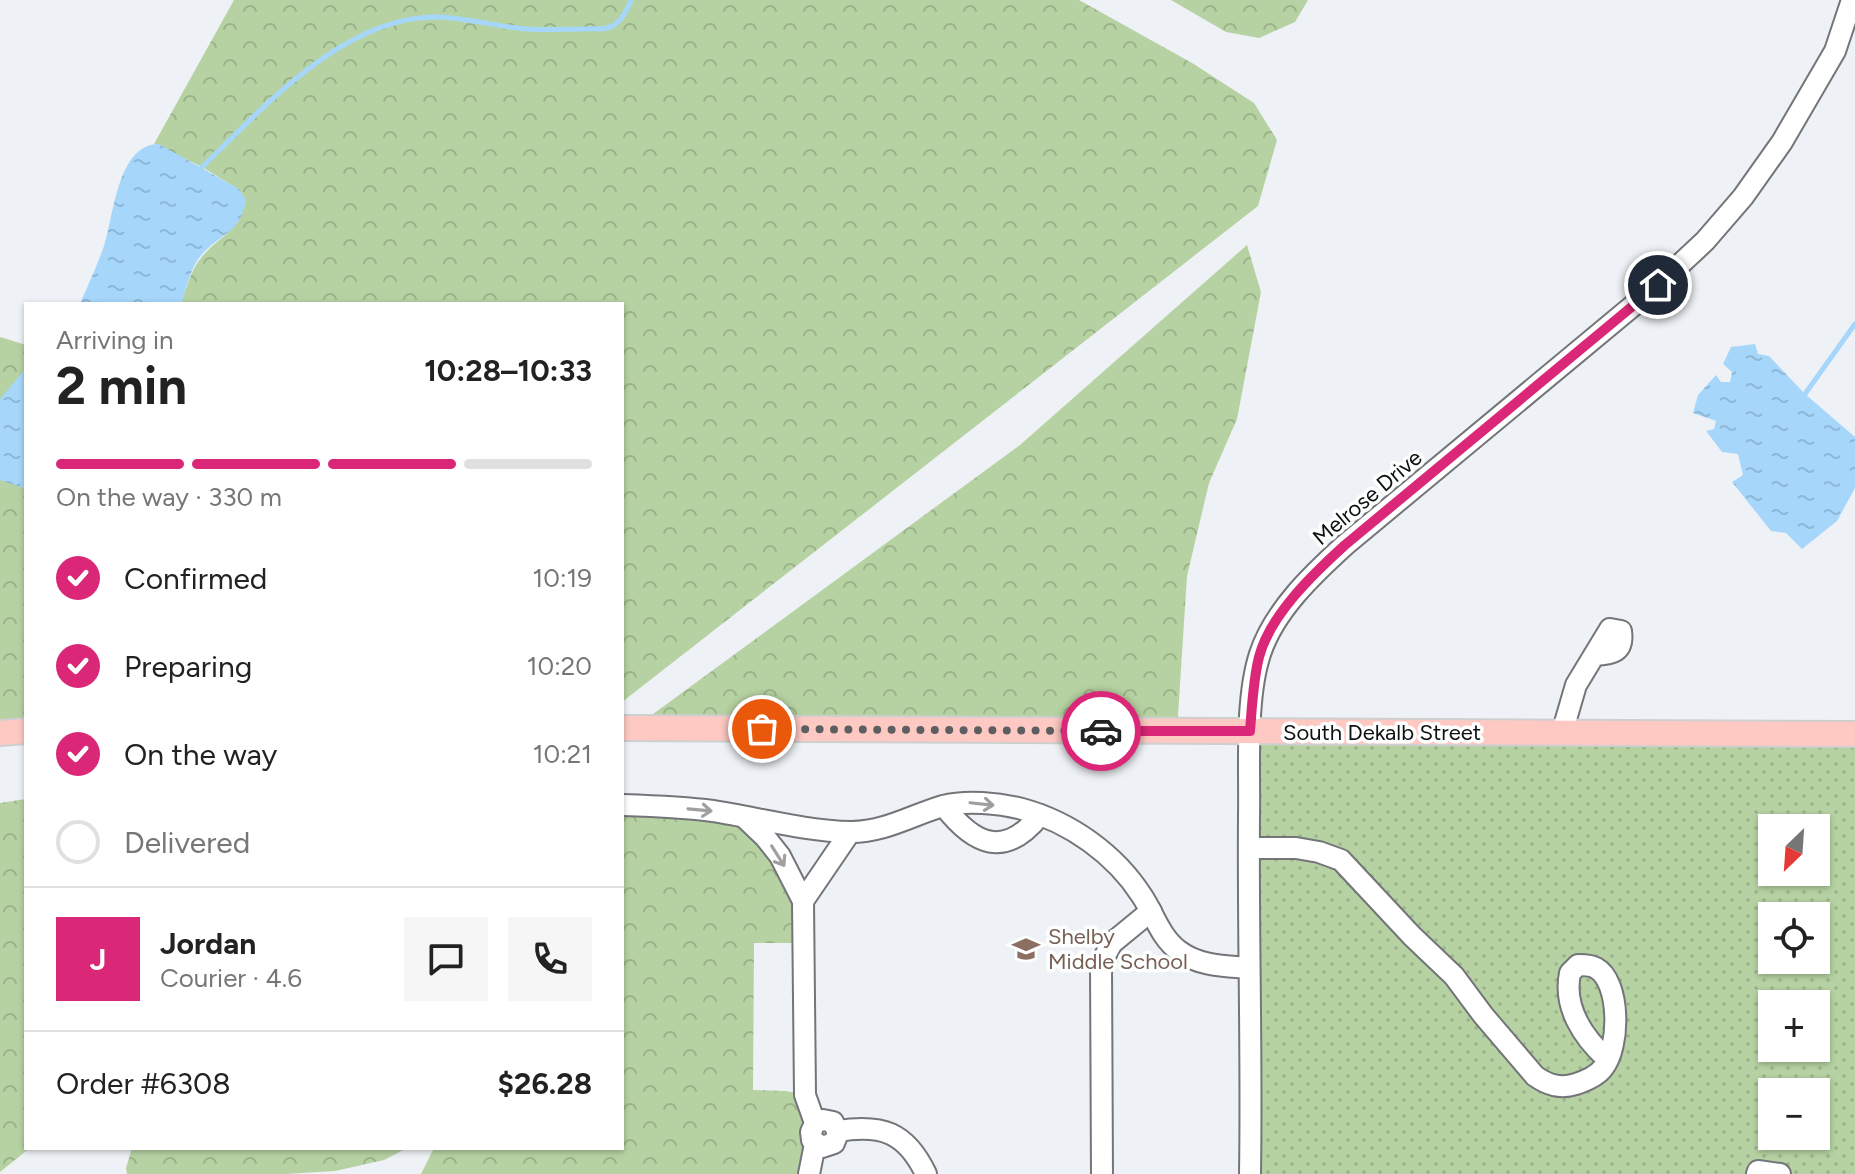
<!DOCTYPE html>
<meta charset="utf-8">
<style>
body{margin:0;font-family:Figtree,sans-serif;background:#f6f6f6;color:#222;height:100vh;display:flex;flex-direction:column;font-size:30px;white-space:nowrap}
*{box-sizing:border-box;margin:0}
p{font-size:26px;color:#767676}
.icon{flex:none;width:44px;height:44px;fill:none;stroke:currentColor;stroke-width:2;stroke-linecap:round;stroke-linejoin:round}
.map{position:relative;flex:1;overflow:hidden}
.panel{position:absolute;left:24px;top:302px;width:600px;height:848px;display:flex;flex-direction:column;background:#fff;border-radius:0px;box-shadow:0 2px 6px #0004}
.panel>*{flex:none}
.needle{width:52px;rotate:205deg}
.controls{position:absolute;left:1758px;top:814px;display:grid;gap:16px}
.controls a{display:grid;place-items:center;width:72px;height:72px;border-radius:0px;background:#fff;box-shadow:0 2px 6px #0004;font-size:40px}
.pin{position:absolute;display:grid;place-items:center;width:68px;height:68px;color:#fff;margin:-34px;border:4px solid #fff;border-radius:50%;box-shadow:0 2px 8px #0007}
.courier{position:absolute;display:grid;place-items:center;width:80px;height:80px;margin:-40px;border:6px solid #db2777;border-radius:50%;background:#fff;color:#222;box-shadow:0 2px 10px #0007}
.summary em{font-style:normal;font-weight:700}
.summary div{display:flex;flex-direction:column-reverse}
.summary{display:flex;align-items:center;justify-content:space-between;height:136px;padding:0 32px}
h1{font-size:52px;font-weight:700;line-height:60px}
.bar{display:grid;grid-template-columns:repeat(4,1fr);gap:12px 8px;align-content:center;height:96px;padding:0 32px}
.bar i{height:10px;border-radius:6px;background:#e0e0e0}
.bar .selected{background:#db2777}
.bar p{grid-column:span 4}
.line{display:flex;align-items:center;gap:20px;padding:0 32px;border-top:2px solid #e0e0e0}
.line div{flex:1}
.round{display:grid;place-items:center;flex:none;width:84px;height:84px;border-radius:0px;background:#f6f6f6}
ol{padding:0 32px;list-style:none}
li{display:flex;align-items:center;gap:24px;height:88px}
li p{margin-inline-start:auto}
li .icon{padding:8px;border-radius:50%;background:#db2777;color:#fff;stroke-width:4}
li:last-child{color:#767676}
li i{width:44px;height:44px;border:4px solid #e0e0e0;border-radius:50%}
.map>svg:first-child{display:block}
</style>
<div class="map">
<svg width="1855" height="1174" viewBox="0 0 1855 1174">
<defs>
<pattern id="green-dots" width="8" height="8" patternUnits="userSpaceOnUse" patternTransform="scale(2)"><rect width="8" height="8" fill="#b6d2a2"/><path d="M2 2h.1M6 6h.1" fill="none" stroke="#9bb38a" stroke-width="1.8" stroke-linecap="round"/></pattern>
<pattern id="forest-crowns" width="20" height="18" patternUnits="userSpaceOnUse" patternTransform="scale(2)"><rect width="20" height="18" fill="#b6d2a2"/><path d="M2 6a3 3 0 1 1 6 0M12 15a3 3 0 1 1 6 0" fill="none" stroke="#9bb38a"/></pattern>
<pattern id="water-ripples" width="26" height="14" patternUnits="userSpaceOnUse" patternTransform="scale(2)"><rect width="26" height="14" fill="#a6d7fb"/><path d="M2 4q2-2 4 0t4 0M15 11q2-2 4 0t4 0" fill="none" stroke="#8eb7d6"/></pattern>
</defs>
<rect width="100%" height="100%" fill="#eef1f5"/>
<path fill="url(#green-dots)" fill-rule="evenodd" d="M 1250,731 L 1855,734 L 1855,1174 L 1250,1174 ZM 1772,828 L 1816,828 L 1816,872 L 1772,872 ZM 1772,916 L 1816,916 L 1816,960 L 1772,960 ZM 1772,1004 L 1816,1004 L 1816,1048 L 1772,1048 ZM 1772,1092 L 1816,1092 L 1816,1136 L 1772,1136 Z"/>
<g fill="url(#forest-crowns)">
<path d="M 234,0 L 1079,0 L 1192,63 L 1254,103 L 1277,140 L 1258,206 L 622,702 L 622,304 L 181,304 C 194,265 195,259 228,233 L 238,189 L 202,167 L 154,144 Z"/>
<polygon points="1171,0 1308,0 1295,22 1259,38 1226,32"/>
<polygon points="1247,245 1261,292 1237,419 1209,483 1187,576 1177,731 634,728 1020,445"/>
<polygon points="0,337 26,345 26,731 0,733"/>
<polygon points="26,799 26,1148 30,1148 0,1172 0,803"/>
<polygon points="622,805 744,817 803,901 803,943 754,943 753,1090 786,1091 805,1095 809,1174 421,1174 434,1148 622,1148"/>
<polygon points="132,1148 407,1148 384,1160 335,1171 285,1174 127,1174 126,1168"/>
</g>
<g fill="url(#water-ripples)">
<path d="M 159,144 L 239,189 L 246,200 C 241,231 223,233 204,252 C 191,265 187,287 181,304 L 80,304 C 88,285 97,266 104,246 C 114,217 117,144 159,144 Z"/>
<polygon points="1755,344 1758,354 1769,356 1805,394 1855,437 1855,488 1837,521 1802,549 1786,533 1771,531 1732,482 1743,475 1738,454 1722,452 1706,431 1714,429 1716,421 1693,413 1698,395 1716,375 1721,382 1730,382 1732,372 1723,364 1731,347"/>
<polygon points="26,368 26,489 0,480 0,399"/>
</g>
<g fill="none" stroke-linecap="round" stroke-linejoin="round">
<g stroke="#a6d7fb" stroke-width="5">
<path d="M 202,167 C 263,108 346,14 439,17 C 465,18 491,25 517,28 C 540,31 562,29 585,29 C 594,28 606,31 614,25 C 623,19 627,9 631,0"/>
<polyline points="1805,394 1855,324"/>
</g>
<g stroke="#737579" stroke-width="24">
<g id="minor">
<path d="M 1562,733 L 1576,685 L 1610,629 L 1621,631 C 1624,652 1613,654 1594,655"/>
<path d="M 622,805 C 652,806 683,807 713,811 C 758,818 805,831 851,832 C 885,832 912,815 943,806 C 966,800 999,803 1022,809 C 1070,822 1115,854 1142,896 C 1154,914 1160,937 1179,951 C 1199,966 1224,966 1248,968"/>
<path d="M 944,806 C 974,845 1005,859 1040,815"/>
<polyline points="744,817 765,837 780,856 803,901 805,1095 815,1123 811,1132 812,1140 822,1147 834,1143 838,1133 833,1122 823,1120 815,1123"/>
<path d="M 1249,848 L 1296,848 L 1319,852 L 1341,860 L 1412,936 L 1454,976 L 1483,1015 L 1535,1076 C 1548,1085 1560,1089 1576,1084 C 1585,1081 1597,1076 1603,1068 C 1620,1048 1621,982 1596,968 C 1591,965 1584,965 1578,965 L 1570,973 C 1563,1007 1583,1037 1607,1059"/>
<polyline points="803,901 850,832"/>
<path d="M 838,1131 C 882,1124 906,1132 926,1174"/>
<polyline points="809,1174 815,1144"/>
<polyline points="1102,1174 1101,963 1112,943 1151,911"/>
<path d="M 1250,1174 C 1252,1055 1248,936 1249,817 C 1250,768 1245,700 1260,654 C 1274,611 1312,575 1345,545 L 1658,285 L 1705,241 L 1743,197 L 1782,142 L 1835,51 L 1852,0"/>
<polyline points="1757,1174 1758,1171 1780,1174"/>
</g>
</g>
<g stroke="#cfcfcf" stroke-width="28">
<g id="major">
<polyline points="622,728 1855,734"/>
<polyline points="0,733 26,731"/>
</g>
</g>
<use href="#minor" stroke="#fff" stroke-width="20"/>
<use href="#major" stroke="#fec9c3" stroke-width="24"/>
</g>
<defs><path id="oneway-shaft" d="M-6 0H5M1.5-3L5.5 0L1.5 3" fill="none" stroke-width="1.6" stroke-linecap="round" stroke-linejoin="round" transform="scale(2)"/></defs>
<g stroke="#9f9f9f">
<use href="#oneway-shaft" transform="translate(982 804) rotate(6)"/>
<use href="#oneway-shaft" transform="translate(700 810) rotate(5)"/>
<use href="#oneway-shaft" transform="translate(778 856) rotate(58)"/>
</g>
<g fill="none" stroke-linecap="round" stroke-linejoin="round">
<polyline stroke="#5c5e60" stroke-width="8" stroke-dasharray="0 14.4" points="762,729 1101,731"/>
<path stroke="#db2777" stroke-width="10" d="M 1101,731 L 1250,731 C 1252,707 1253,681 1259,657 C 1270,615 1313,574 1345,545 L 1658,285"/>
</g>
<defs>
<g id="school-bare" transform="scale(2.16)"><path d="M0-5L7-2L0 1L-7-2ZM-4 1L0 2.5L4 1V4Q0 6-4 4Z" fill="#8d6e63" stroke="#fdfefe" stroke-width="2.5" paint-order="stroke"/></g>
</defs>
<g fill-rule="evenodd">
<use href="#school-bare" x="1026" y="949"/>
</g>
<g text-anchor="middle" stroke-width="7" stroke-linejoin="round" paint-order="stroke">
<g font-size="22" fill="#0e0f10" stroke="#fdfefe">
<text transform="translate(1367 497) rotate(-40)" y="8">Melrose Drive</text>
<text x="1382" y="740">South Dekalb Street</text>
</g>
<g font-size="22" fill="#785e54" stroke="#fdfefe" text-anchor="start">
<text x="1048" y="944">Shelby<tspan x="1048" dy="25">Middle School</tspan></text>
</g>
</g>
</svg>
<div class="controls">
<a><svg class="needle" viewBox="-14 -14 28 28"><path d="M0-13l5 13h-10z" fill="#e53935"/><path d="M0 13l5-13h-10z" fill="#767676"/></svg></a>
<a><svg class="icon" aria-label="locate" viewBox="0 0 24 24"><circle cx="12" cy="12" r="6"/><path d="M12 2v4M12 18v4M2 12h4M18 12h4"/></svg></a>
<a>+</a>
<a>−</a>
</div>
<div class="pin" style="left:762px;top:729px;background:#ea580c"><svg class="icon" aria-label="bag" viewBox="0 0 24 24"><path d="M5 8h14l-1 12H6zM9 8a3 3 0 0 1 6 0"/></svg></div>
<div class="pin" style="left:1658px;top:285px;background:#1f2937"><svg class="icon" aria-label="home" viewBox="0 0 24 24"><path d="M3 11l9-7 9 7M6 9v11h12V9"/></svg></div>
<div class="courier" style="left:1101px;top:731px"><svg class="icon" aria-label="car" viewBox="0 0 24 24"><path d="M5 17H2v-5l4-1 3-4h7l3 4 3 1v5h-3M9 17h6M6 11h13"/><circle cx="7" cy="17" r="2"/><circle cx="17" cy="17" r="2"/></svg></div>
<section class="panel">
<div class="summary"><div><h1>2 min</h1><p>Arriving in</p></div><em>10:28–10:33</em></div>
<div class="bar"><i class="selected"></i><i class="selected"></i><i class="selected"></i><i></i><p>On the way · 330 m</p></div>
<ol>
<li><svg class="icon" aria-label="check" viewBox="0 0 24 24"><path d="M5 12l5 5 9-10"/></svg>Confirmed<p>10:19</p></li>
<li><svg class="icon" aria-label="check" viewBox="0 0 24 24"><path d="M5 12l5 5 9-10"/></svg>Preparing<p>10:20</p></li>
<li><svg class="icon" aria-label="check" viewBox="0 0 24 24"><path d="M5 12l5 5 9-10"/></svg>On the way<p>10:21</p></li>
<li><i></i>Delivered</li>
</ol>
<div class="line" style="height:144px"><b class="round" style="background:#db2777;color:#fff">J</b><div><b>Jordan</b><p>Courier · 4.6</p></div><a class="round"><svg class="icon" aria-label="chat" viewBox="0 0 24 24"><path d="M4 5h16v11H9l-5 4z"/></svg></a><a class="round"><svg class="icon" aria-label="phone" viewBox="0 0 24 24"><path d="M5 4h4l2 5-3 2q2 4 5 5l2-3 5 2v4C11 20 4 13 5 4z"/></svg></a></div>
<div class="line" style="height:104px"><div>Order #6308</div><b>$26.28</b></div>
</section>
</div>
